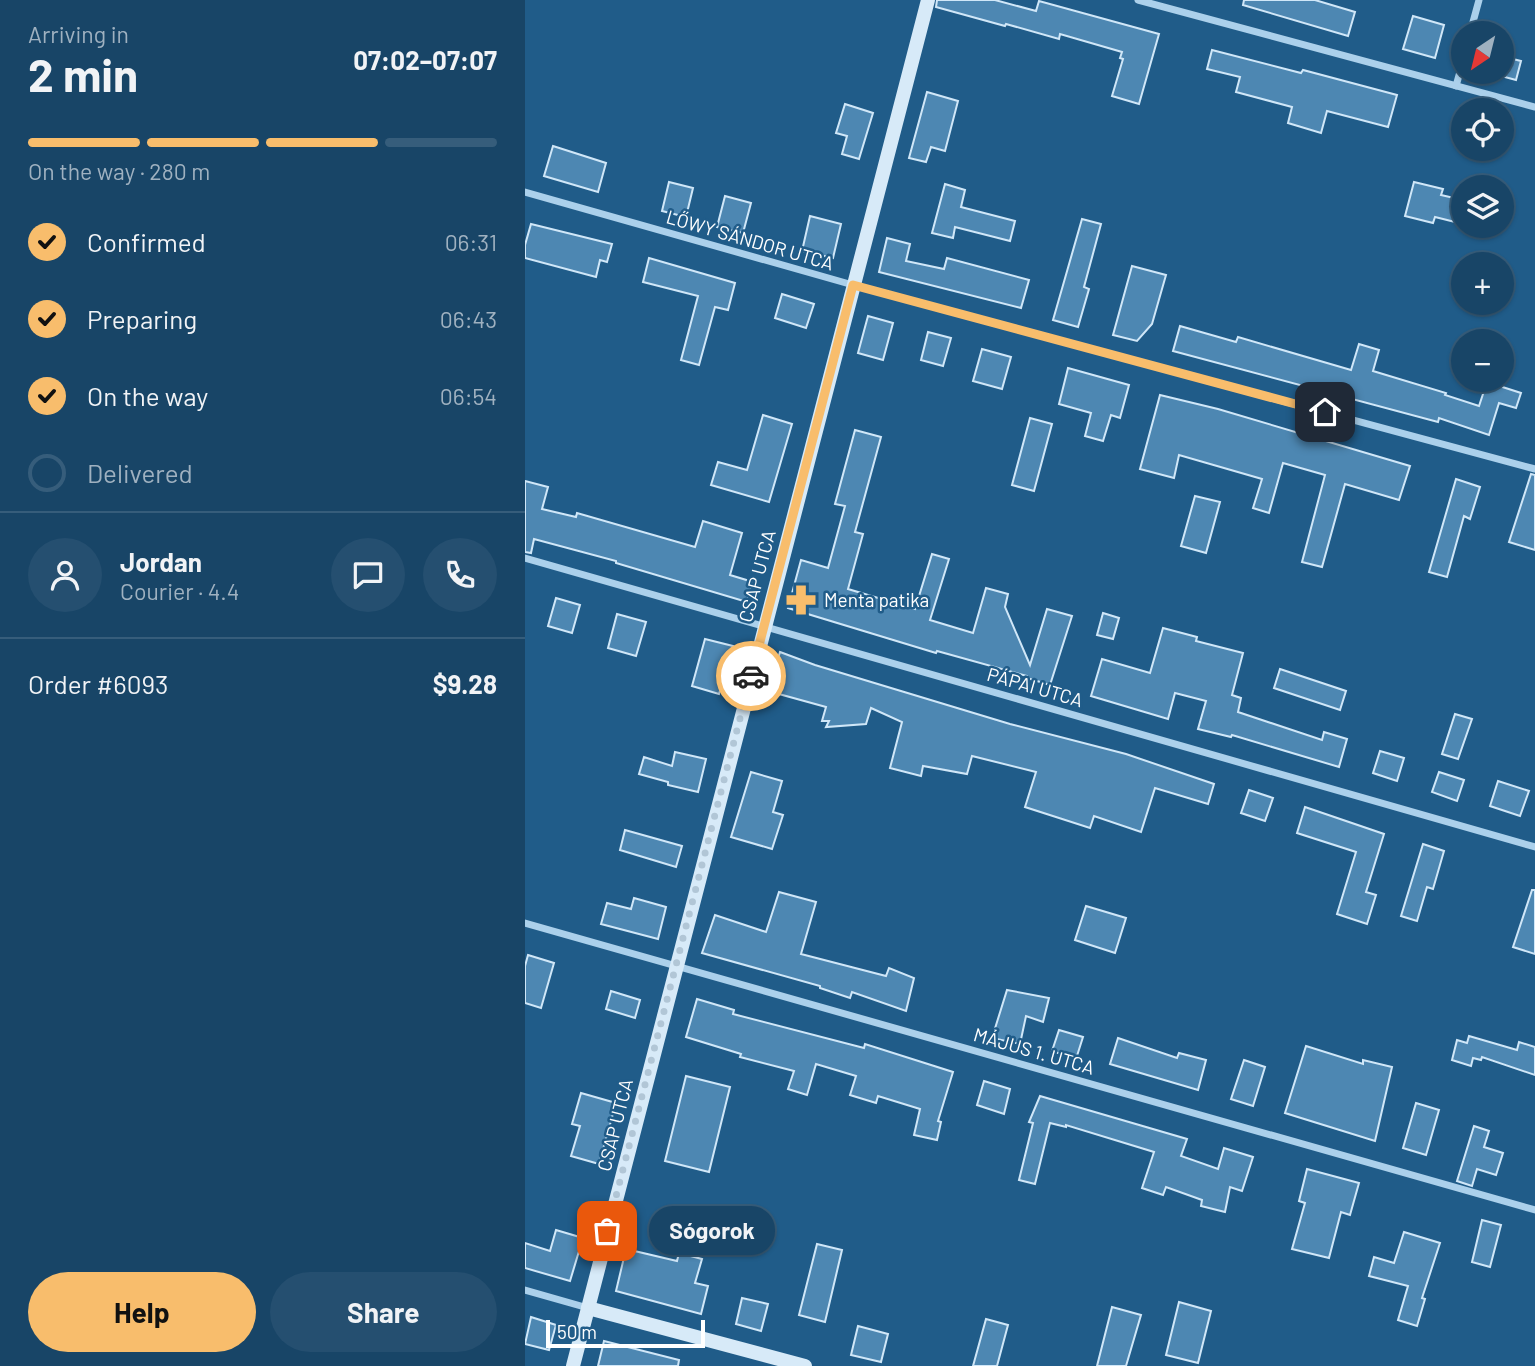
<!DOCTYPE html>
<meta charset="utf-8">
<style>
body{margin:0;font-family:Barlow,sans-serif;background:#254f70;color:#f1f3f6;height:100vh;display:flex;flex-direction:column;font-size:26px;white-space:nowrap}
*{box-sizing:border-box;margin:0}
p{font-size:23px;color:#9fb1c0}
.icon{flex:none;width:38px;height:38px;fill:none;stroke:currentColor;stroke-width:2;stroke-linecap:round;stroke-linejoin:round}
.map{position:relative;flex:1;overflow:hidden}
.drawer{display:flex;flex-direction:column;background:#184567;width:525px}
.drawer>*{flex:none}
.needle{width:46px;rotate:215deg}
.tools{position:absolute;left:926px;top:21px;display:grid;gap:14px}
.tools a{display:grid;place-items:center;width:63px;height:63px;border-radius:50%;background:#184567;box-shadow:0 2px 5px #0004,0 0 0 2px #365d7b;font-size:35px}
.scale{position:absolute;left:21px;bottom:18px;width:159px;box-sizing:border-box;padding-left:7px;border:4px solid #fff;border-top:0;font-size:19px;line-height:24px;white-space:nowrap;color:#fff;-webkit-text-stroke:5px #205c89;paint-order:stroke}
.pin{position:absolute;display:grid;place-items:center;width:60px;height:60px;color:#fff;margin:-30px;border-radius:14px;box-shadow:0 4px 10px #0006}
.courier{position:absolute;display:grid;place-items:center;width:70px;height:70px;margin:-35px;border:5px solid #f8bd6c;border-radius:50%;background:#fff;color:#222;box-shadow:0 2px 9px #0007}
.bubble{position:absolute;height:49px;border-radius:24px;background:#184567;box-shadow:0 2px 5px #0004,0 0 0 2px #365d7b;font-size:23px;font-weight:700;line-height:49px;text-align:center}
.headline em{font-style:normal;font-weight:700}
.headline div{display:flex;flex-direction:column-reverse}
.headline{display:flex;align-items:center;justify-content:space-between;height:119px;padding:0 28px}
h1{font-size:46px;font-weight:700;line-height:52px}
.bar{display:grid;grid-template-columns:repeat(4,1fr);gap:10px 7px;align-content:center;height:84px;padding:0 28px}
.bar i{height:9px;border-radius:5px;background:#365d7b}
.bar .on{background:#f8bd6c}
.bar p{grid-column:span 4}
.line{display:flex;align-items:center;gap:18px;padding:0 28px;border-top:2px solid #365d7b}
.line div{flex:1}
.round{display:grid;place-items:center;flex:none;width:74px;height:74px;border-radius:37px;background:#254f70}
ol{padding:0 28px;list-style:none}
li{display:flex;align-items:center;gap:21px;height:77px}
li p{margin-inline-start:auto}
li .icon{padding:7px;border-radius:50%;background:#f8bd6c;color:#111;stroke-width:4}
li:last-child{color:#9fb1c0}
li i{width:38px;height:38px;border:4px solid #365d7b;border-radius:50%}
.cta{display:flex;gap:14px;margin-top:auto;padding:14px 28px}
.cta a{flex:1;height:80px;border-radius:42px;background:#f8bd6c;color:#111;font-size:28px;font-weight:700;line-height:80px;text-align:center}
.cta a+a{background:#254f70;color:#f1f3f6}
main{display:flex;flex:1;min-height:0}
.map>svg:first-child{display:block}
</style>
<main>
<section class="drawer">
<div class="headline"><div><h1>2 min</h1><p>Arriving in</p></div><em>07:02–07:07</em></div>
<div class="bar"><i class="on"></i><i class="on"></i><i class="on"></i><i></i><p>On the way · 280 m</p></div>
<ol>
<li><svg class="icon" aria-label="check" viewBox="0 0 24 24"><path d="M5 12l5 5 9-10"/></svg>Confirmed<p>06:31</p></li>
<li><svg class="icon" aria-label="check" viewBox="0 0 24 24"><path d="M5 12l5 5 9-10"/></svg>Preparing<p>06:43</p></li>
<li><svg class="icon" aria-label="check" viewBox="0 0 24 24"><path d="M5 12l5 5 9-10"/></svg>On the way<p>06:54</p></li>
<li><i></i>Delivered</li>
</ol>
<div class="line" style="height:126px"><a class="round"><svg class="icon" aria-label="person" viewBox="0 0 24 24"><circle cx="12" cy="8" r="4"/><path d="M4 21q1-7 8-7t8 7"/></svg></a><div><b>Jordan</b><p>Courier · 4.4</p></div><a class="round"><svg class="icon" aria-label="chat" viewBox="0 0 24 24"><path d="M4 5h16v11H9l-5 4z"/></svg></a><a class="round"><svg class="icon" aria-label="phone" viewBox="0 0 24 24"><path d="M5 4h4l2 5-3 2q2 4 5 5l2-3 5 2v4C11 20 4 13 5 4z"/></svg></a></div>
<div class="line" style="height:91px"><div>Order #6093</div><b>$9.28</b></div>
<div class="cta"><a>Help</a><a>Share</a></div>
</section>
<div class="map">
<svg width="1010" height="1366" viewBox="0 0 1010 1366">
<rect width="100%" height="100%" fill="#205c89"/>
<g fill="#4d87b2" stroke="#d0e7f8" stroke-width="2">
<polygon points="412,0 470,0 511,11 514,1 634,34 614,104 587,96 598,59 595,58 597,52 535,34 534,39 481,24 480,26 411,7"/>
<polygon points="719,0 790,0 830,12 823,36 718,5"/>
<polygon points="888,16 919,25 910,58 878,49"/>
<polygon points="687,50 776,73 778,70 872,95 863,127 802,111 796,133 763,123 767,107 711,92 715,77 682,69"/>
<polygon points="976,56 996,61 991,80 976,76"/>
<polygon points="402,92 433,101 420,151 406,147 401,162 384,158"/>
<polygon points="320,104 348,113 334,159 317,154 322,136 311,133"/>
<polygon points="28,146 81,163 73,192 19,176"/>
<polygon points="144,182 168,188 161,217 137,211"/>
<polygon points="889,182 918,189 916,195 938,200 938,224 910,217 908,223 880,216"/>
<polygon points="420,184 440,190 436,207 490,221 485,241 430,227 428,238 407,233"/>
<polygon points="200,196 226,203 218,233 192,227"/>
<polygon points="285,216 316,224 308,258 277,251"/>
<polygon points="557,219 576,224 559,287 564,289 553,327 528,320"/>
<polygon points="6,224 87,244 82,262 75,260 71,277 0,258 0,245"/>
<polygon points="362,238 385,244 381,261 419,269 422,258 504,280 496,308 354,272"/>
<polygon points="124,258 210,283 203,310 190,307 174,365 156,360 173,296 118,282"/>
<polygon points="607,266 641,275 627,324 612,341 588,335"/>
<polygon points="257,294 289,304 281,328 250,318"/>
<polygon points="343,316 368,323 358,360 333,353"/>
<polygon points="655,326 711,342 713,337 826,370 834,344 854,350 848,371 921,393 920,395 954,406 962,382 996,393 991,408 974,403 964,435 914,418 913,422 648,351"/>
<polygon points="403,332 426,338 418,366 396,360"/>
<polygon points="457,349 486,357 477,389 448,381"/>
<polygon points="543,368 604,385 595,418 586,415 578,441 560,436 566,413 534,404"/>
<polygon points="635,395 693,409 885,466 874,500 820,484 797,567 777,562 800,475 758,463 744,513 728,508 737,479 654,455 649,478 615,469"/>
<polygon points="238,415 267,424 244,502 186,485 193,462 222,470"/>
<polygon points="505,418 527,424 509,491 487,485"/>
<polygon points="330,430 356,437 330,532 338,534 323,589 390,609 407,554 424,559 405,620 448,633 461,588 483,594 480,607 505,665 522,609 547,616 525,685 502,678 502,676 412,651 411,653 263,608 276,560 303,568 320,506 310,504"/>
<polygon points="1006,474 1010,475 1010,550 984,542"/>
<polygon points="931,479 955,487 945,519 939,516 922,577 904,572"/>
<polygon points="0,481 23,487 17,509 51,517 52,513 170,547 178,521 217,533 205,575 228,582 222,602 91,563 91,561 9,539 6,553 0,552"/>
<polygon points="670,496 695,502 681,553 656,546"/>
<polygon points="31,598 55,605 47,633 23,626"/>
<polygon points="578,613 594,618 588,639 572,635"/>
<polygon points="92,614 121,622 111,656 83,648"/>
<polygon points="638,628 672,637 671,641 718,653 707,695 716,698 713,712 797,740 799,732 822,739 814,767 707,735 706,737 673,729 681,701 650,693 643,719 566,696 577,659 625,673"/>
<polygon points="180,639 208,646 194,694 167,686"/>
<polygon points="255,652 290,665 485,724 601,754 689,784 683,804 630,788 616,832 569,816 565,828 500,807 511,772 447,756 442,774 398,766 396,776 365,768 377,722 346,708 341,724 301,727 304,721 297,721 301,707 243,691"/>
<polygon points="755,669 821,691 815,710 749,688"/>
<polygon points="930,714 947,719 933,759 917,754"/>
<polygon points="855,751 879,758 872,781 848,773"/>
<polygon points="150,752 181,759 173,792 143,785 143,782 114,774 119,757 147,766"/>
<polygon points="226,772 257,781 248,812 258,815 247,849 206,837"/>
<polygon points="914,772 939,780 932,801 907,792"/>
<polygon points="973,781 1004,791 995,816 965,806"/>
<polygon points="724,790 748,798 740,821 716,813"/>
<polygon points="780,807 859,834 841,892 851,895 842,924 812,914 831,852 772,833"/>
<polygon points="100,830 157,846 151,867 95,850"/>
<polygon points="898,844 919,851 908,889 902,887 892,921 876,916"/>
<polygon points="1007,890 1010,890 1010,954 988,947"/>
<polygon points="254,892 291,902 276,954 361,976 364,968 389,978 381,1011 327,992 325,998 295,988 295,986 177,953 190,915 241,932"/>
<polygon points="109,898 141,907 133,939 76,924 82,903 106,909"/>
<polygon points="561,906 601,918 590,953 550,940"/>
<polygon points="3,955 29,963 16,1008 0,1003 0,966"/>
<polygon points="482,990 524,998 518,1022 501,1016 495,1044 467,1038"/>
<polygon points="86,991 115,1000 110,1018 81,1009"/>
<polygon points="172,999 209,1010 208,1014 339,1048 340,1044 428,1072 413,1121 416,1122 412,1140 389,1135 395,1109 353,1096 351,1103 325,1095 331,1076 291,1064 282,1095 263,1089 269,1071 215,1057 216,1054 161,1037"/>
<polygon points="534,1030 558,1037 551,1059 527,1051"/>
<polygon points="944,1036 992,1050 994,1042 1010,1047 1010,1075 957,1057 956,1060 948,1058 946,1066 927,1060 932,1040 942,1043"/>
<polygon points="593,1038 652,1058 654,1053 681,1060 673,1090 585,1064"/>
<polygon points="781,1046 838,1064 838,1060 867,1067 850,1141 760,1113"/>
<polygon points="719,1060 740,1067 728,1106 706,1099"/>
<polygon points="161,1076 205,1087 184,1172 140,1161"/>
<polygon points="459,1081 485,1089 479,1114 452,1105"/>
<polygon points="56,1093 91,1103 74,1164 46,1156 55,1126 47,1124"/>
<polygon points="515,1096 662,1139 656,1156 693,1169 699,1148 728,1157 717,1191 705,1187 700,1212 676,1206 677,1200 641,1187 638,1195 617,1188 629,1152 541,1125 541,1127 525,1123 510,1184 494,1180 508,1123 504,1122"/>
<polygon points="891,1103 914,1110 901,1155 878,1148"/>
<polygon points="949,1126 964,1131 959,1147 978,1153 971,1175 952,1169 947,1186 932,1181"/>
<polygon points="782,1169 834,1183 825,1215 816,1212 804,1258 767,1249 780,1203 774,1201"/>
<polygon points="957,1220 976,1225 965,1267 947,1262"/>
<polygon points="31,1230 58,1238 45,1281 0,1268 0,1243 25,1251"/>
<polygon points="879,1232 915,1243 897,1298 900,1299 892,1326 873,1320 883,1286 844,1276 849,1257 869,1263"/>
<polygon points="292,1244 317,1250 300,1322 274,1315"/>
<polygon points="101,1249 152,1261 154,1253 177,1259 170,1283 183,1286 176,1314 91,1291"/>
<polygon points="217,1298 243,1304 236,1331 211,1324"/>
<polygon points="654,1302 686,1311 673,1363 641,1355"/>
<polygon points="587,1307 616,1315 601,1366 572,1366"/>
<polygon points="6,1317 31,1325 24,1350 0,1344"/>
<polygon points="461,1319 483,1325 472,1366 448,1366"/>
<polygon points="333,1326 363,1334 356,1362 326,1355"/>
<polygon points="79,1341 154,1360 153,1366 73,1366"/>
</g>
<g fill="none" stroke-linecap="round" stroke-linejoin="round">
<g stroke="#abd0eb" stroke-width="7">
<polyline points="613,0 1010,107"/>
<polyline points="945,33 954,0"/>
<polyline points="931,86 938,61"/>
<polyline points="0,192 328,285 1010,469"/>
<polyline points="0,558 1010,847"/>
<polyline points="0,923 1010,1210"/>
<polyline points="0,1290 63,1308"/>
</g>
<g stroke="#d7eaf8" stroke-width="14">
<polyline points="63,1308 280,1366"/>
<polyline points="48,1366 403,0"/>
</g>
</g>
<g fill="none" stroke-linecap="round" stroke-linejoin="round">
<polyline stroke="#b1c6d6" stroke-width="7" stroke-dasharray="0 12.6" points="82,1231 226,676"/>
<polyline stroke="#f8bd6c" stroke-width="9" points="226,676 328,285 800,412"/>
</g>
<defs>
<g id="pharmacy-bare" transform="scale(2.415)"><path d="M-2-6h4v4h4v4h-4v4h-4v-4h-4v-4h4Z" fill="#f8bd6c" stroke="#205c89" stroke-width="2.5" paint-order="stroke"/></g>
</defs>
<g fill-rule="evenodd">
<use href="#pharmacy-bare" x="276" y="600"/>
</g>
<g text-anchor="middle" stroke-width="5" stroke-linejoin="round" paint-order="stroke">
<g font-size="19" fill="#fff" stroke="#205c89">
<text transform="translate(225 240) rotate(16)" y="7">LŐWY SÁNDOR UTCA</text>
<text transform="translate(232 576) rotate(-75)" y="7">CSAP UTCA</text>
<text transform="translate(510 687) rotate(16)" y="7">PÁPAI UTCA</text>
<text transform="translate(509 1051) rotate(16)" y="7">MÁJUS 1. UTCA</text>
<text transform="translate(90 1125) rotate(-76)" y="7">CSAP UTCA</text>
</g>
<g font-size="19" fill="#fff" stroke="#205c89" text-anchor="start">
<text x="299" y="607">Menta patika</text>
</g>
</g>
</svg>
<div class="tools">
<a><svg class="needle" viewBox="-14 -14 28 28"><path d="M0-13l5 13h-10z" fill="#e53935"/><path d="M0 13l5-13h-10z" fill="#9fb1c0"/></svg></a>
<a><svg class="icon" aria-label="locate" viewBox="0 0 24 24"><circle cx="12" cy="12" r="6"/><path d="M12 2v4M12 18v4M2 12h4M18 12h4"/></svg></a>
<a><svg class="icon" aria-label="layers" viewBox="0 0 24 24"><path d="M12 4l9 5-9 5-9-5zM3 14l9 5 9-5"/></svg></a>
<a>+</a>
<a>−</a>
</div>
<div class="scale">50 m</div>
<div class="pin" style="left:82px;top:1231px;background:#ea580c"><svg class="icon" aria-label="bag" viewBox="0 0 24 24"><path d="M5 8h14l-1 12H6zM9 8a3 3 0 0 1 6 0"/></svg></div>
<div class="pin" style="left:800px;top:412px;background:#1f2937"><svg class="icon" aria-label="home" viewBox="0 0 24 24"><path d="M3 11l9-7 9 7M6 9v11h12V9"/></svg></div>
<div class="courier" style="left:226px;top:676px"><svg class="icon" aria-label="car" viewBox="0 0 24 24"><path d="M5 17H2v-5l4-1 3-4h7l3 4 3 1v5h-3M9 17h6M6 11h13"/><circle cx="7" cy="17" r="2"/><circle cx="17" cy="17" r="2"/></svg></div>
<div class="bubble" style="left:124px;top:1206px;width:126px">Sógorok</div>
</div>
</main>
